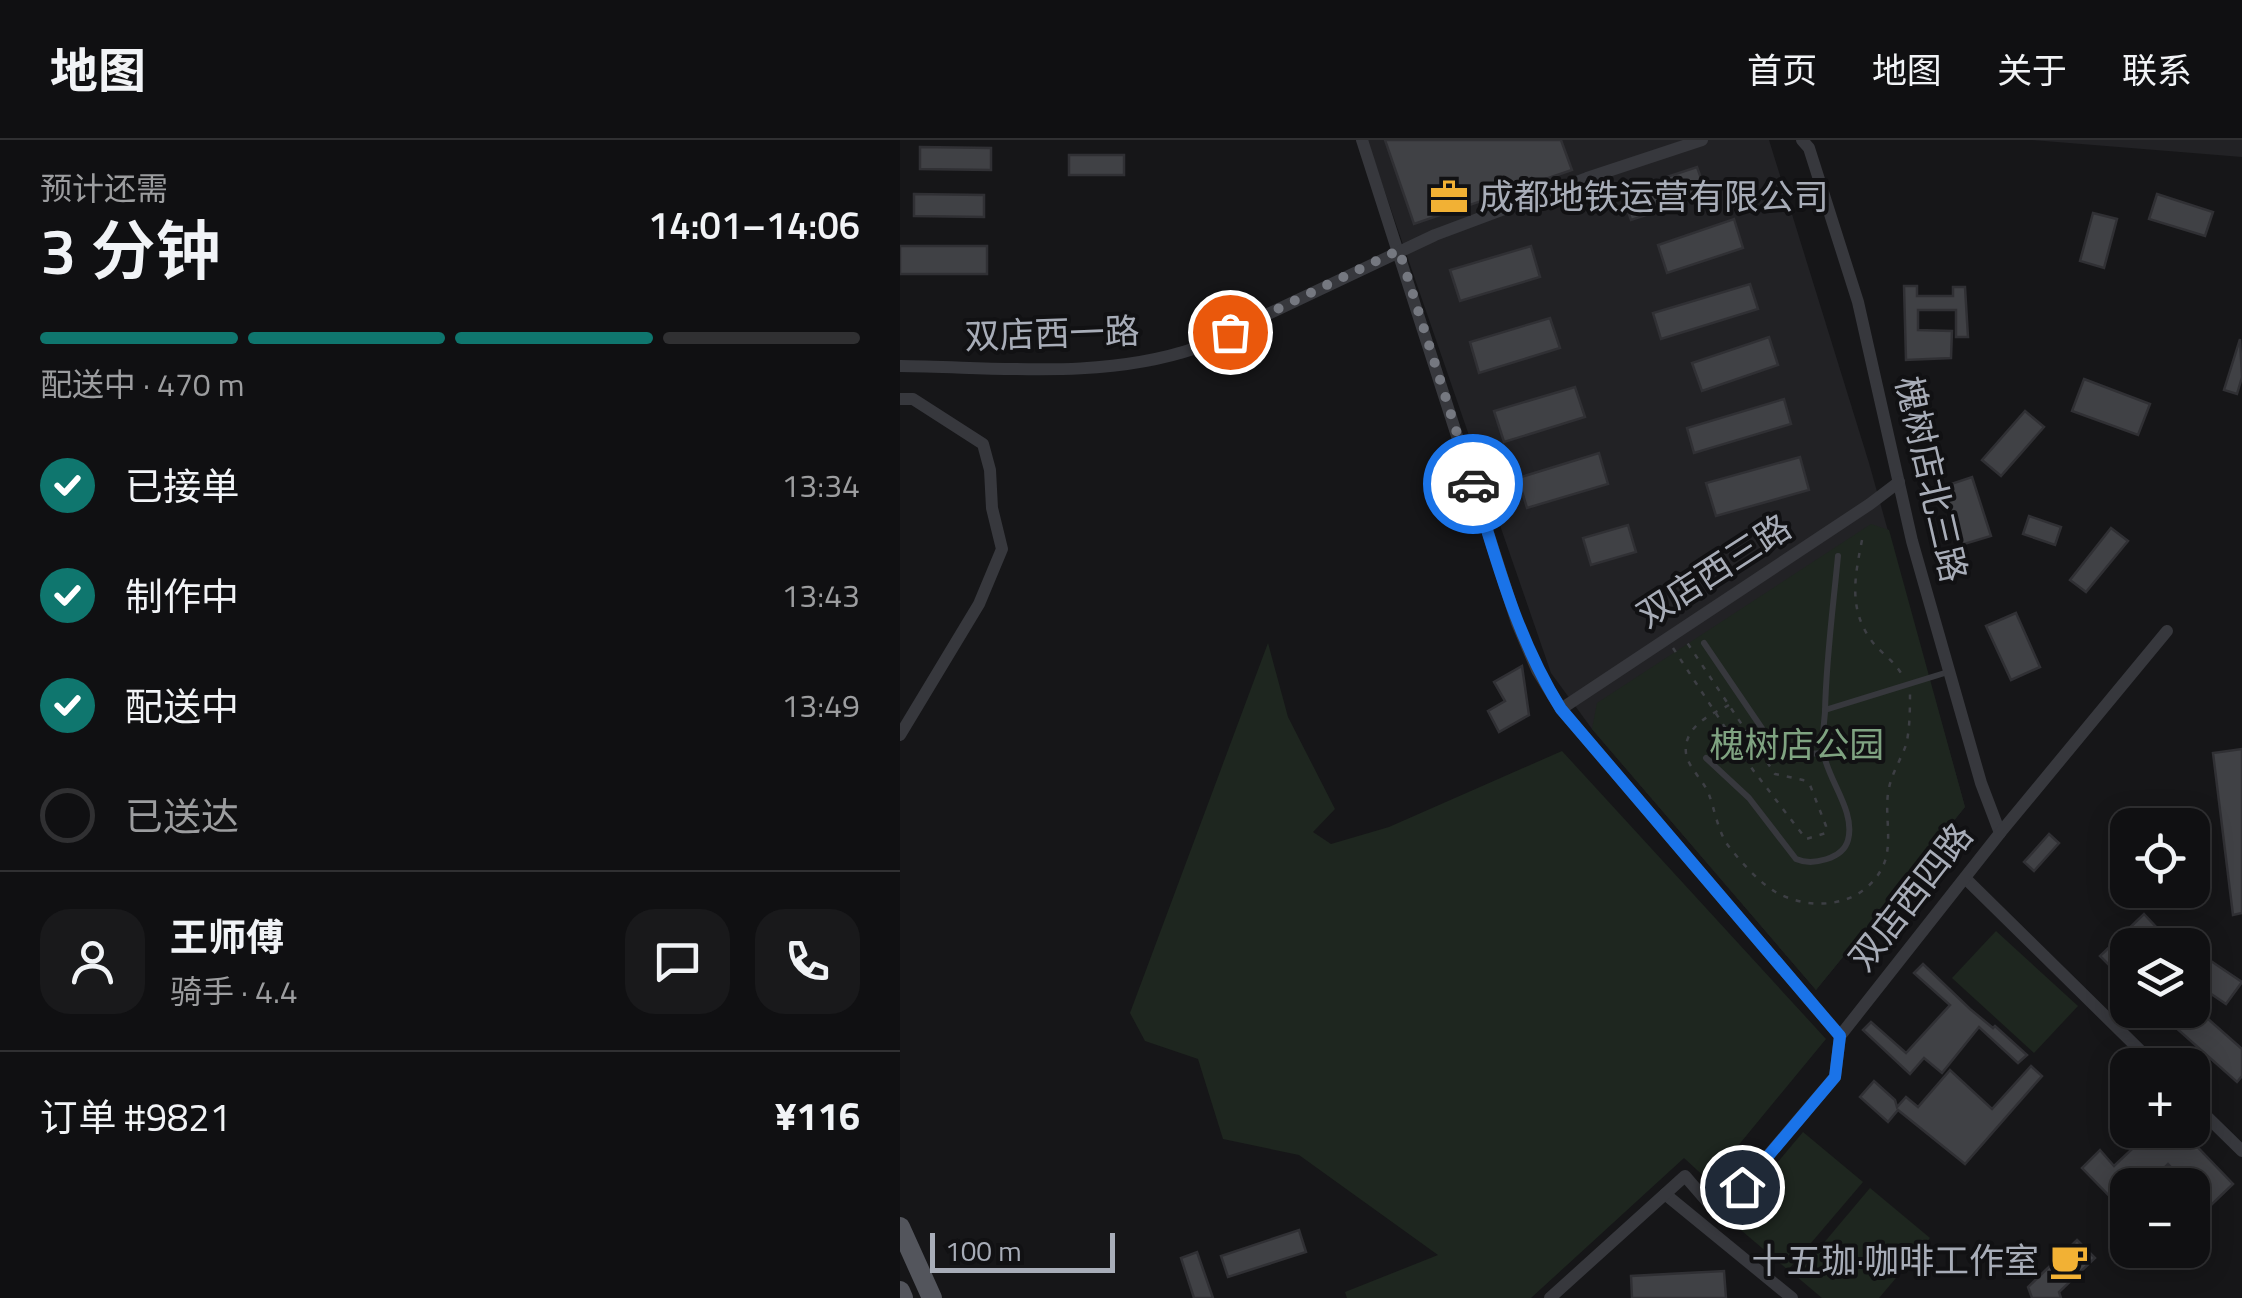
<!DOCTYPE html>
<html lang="zh">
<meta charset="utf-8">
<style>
body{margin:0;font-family:"Titillium Web","Noto Sans SC",sans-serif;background:#19191b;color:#f1f3f6;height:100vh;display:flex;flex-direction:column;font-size:38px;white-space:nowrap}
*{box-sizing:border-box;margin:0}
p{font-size:32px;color:#9c9d9f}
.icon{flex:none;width:55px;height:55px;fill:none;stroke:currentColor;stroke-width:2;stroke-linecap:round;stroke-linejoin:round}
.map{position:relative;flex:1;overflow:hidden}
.drawer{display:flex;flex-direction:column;background:#101012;width:900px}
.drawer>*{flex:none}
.fabs{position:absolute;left:1210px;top:668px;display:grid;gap:20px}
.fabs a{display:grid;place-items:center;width:100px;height:100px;border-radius:20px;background:#101012;box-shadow:0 5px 25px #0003,0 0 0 2px #303032;font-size:50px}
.scale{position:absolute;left:30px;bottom:25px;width:185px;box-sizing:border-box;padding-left:10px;border:5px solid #a8adb8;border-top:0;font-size:28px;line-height:35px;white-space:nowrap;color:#a8adb8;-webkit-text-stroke:8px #111113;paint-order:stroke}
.pin{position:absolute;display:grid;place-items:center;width:85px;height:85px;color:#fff;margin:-42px;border:5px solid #fff;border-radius:50%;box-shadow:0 2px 10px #0007}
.courier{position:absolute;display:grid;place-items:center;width:100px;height:100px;margin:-50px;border:8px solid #1a73e8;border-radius:50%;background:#fff;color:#222;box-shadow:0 2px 12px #0007}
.headline em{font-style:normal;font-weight:600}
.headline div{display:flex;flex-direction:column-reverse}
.headline{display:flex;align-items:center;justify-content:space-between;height:170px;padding:0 40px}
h1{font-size:65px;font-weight:600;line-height:75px}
.bar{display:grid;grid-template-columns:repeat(4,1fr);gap:15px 10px;align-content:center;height:120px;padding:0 40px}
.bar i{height:12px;border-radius:8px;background:#303032}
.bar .on{background:#0f766e}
.bar p{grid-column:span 4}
.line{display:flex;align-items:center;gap:25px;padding:0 40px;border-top:2px solid #303032}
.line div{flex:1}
.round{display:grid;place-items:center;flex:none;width:105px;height:105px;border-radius:30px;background:#19191b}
ol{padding:0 40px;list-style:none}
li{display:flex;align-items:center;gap:30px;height:110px}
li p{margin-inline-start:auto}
li .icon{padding:10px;border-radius:50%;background:#0f766e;color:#fff;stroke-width:4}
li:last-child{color:#9c9d9f}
li i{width:55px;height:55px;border:5px solid #303032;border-radius:50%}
header{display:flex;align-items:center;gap:60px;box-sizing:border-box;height:140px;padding:0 50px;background:#101012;border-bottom:2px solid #303032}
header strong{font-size:48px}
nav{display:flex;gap:55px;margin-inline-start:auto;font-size:35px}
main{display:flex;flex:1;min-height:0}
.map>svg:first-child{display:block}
</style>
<header>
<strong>地图</strong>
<nav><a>首页</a><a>地图</a><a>关于</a><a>联系</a></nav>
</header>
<main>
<section class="drawer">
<div class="headline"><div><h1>3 分钟</h1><p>预计还需</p></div><em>14:01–14:06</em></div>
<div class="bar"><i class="on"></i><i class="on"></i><i class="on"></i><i></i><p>配送中 · 470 m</p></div>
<ol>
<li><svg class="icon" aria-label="check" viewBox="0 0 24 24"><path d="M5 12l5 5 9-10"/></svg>已接单<p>13:34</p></li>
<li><svg class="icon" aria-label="check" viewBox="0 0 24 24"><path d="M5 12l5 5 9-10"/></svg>制作中<p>13:43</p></li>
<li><svg class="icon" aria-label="check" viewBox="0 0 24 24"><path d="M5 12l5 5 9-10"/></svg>配送中<p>13:49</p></li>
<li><i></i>已送达</li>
</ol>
<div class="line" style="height:180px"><a class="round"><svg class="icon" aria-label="person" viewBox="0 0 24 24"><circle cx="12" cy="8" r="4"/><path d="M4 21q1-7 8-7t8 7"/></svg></a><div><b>王师傅</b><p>骑手 · 4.4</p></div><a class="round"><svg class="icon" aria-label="chat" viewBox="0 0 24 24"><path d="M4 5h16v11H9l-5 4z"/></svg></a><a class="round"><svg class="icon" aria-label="phone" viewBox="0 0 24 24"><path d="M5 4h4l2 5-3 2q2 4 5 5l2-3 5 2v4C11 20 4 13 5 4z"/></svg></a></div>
<div class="line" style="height:130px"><div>订单 #9821</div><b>¥116</b></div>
</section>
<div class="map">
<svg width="1342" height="1158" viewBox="0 0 1342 1158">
<rect width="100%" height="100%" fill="#161618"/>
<g fill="#222225">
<polygon points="467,0 869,0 969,323 1065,667 916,850 692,589 651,533"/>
<polygon points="1132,0 1342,0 1342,17"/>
</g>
<g fill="#1e261f">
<polygon points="971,384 989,390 1065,667 916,850 692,589 697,563"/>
<polygon points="368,503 388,577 435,669 413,692 431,704 489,687 662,611 926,899 809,1041 784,1018 631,1158 447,1158 445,1152 538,1115 399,1015 323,999 298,919 245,901 230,873"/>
<polygon points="1096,791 1178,866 1134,913 1052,838"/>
<polygon points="903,992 963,1042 888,1130 829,1080"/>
<polygon points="970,1048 1030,1098 979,1158 922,1158 896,1136"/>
</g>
<g fill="#404145" stroke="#303034" stroke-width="2.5">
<polygon points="485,0 661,0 672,30 514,84"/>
<polygon points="20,7 91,8 91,30 20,29"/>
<rect x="169" y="15" width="55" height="20"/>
<polygon points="797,27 807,55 731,80 721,52"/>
<polygon points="14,54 84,55 84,77 14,76"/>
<polygon points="1257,54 1313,72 1305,96 1249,79"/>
<polygon points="1193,73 1217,79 1204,128 1180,121"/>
<polygon points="834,79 843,108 767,133 758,105"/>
<rect x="0" y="106" width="87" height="28"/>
<polygon points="631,106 640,137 560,161 550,130"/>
<polygon points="850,144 858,169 761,199 753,173"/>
<polygon points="1004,146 1017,146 1017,156 1053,156 1053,147 1065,147 1068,197 1056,197 1056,170 1018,170 1018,190 1052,191 1051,218 1006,220"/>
<polygon points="650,178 660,208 579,233 570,202"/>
<polygon points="869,197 878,225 802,251 792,223"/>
<polygon points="1340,199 1342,237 1337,254 1324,250"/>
<polygon points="1184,239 1250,264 1238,295 1172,271"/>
<polygon points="675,247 685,277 604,302 594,271"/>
<polygon points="884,259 891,284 794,313 787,288"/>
<polygon points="1125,271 1144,287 1101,336 1082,320"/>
<polygon points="699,313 708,344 627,368 618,338"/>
<polygon points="900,317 909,350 816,376 806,343"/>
<polygon points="1072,337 1091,396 1061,405 1042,347"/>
<polygon points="1129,376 1161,387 1155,405 1123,394"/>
<polygon points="728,385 736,412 691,425 683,398"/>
<polygon points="1211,388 1228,401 1186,452 1170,440"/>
<polygon points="1116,473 1140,527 1111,540 1086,486"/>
<polygon points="622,526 629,575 599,592 588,571 605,561 594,542"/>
<polygon points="1342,609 1342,773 1333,775 1313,613"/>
<polygon points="1149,694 1159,703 1134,731 1124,722"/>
<polygon points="1244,774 1258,789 1241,805 1228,805 1228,817 1214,830 1200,816"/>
<polygon points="1302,815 1342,842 1326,864 1292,841 1292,828"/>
<polygon points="1023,824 1070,869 1093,888 1095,886 1127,915 1118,923 1079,887 1042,933 1024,918 1010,934 963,890 971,882 1006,913 1050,865 1014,833"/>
<polygon points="1256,870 1298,870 1342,909 1342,936 1337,942"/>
<polygon points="1131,926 1142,936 1065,1024 998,970 988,982 960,957 974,941 995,960 997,967 1006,957 1018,967 1050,930 1092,969"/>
<polygon points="1242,990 1281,990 1333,1044 1309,1067 1292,1050 1292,1045 1288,1045 1268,1024 1247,1045 1228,1045 1228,1075 1182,1028 1200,1010 1214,1026 1247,995"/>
<polygon points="399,1090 406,1112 328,1137 321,1116"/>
<polygon points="1177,1100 1195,1118 1159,1152 1161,1158 1132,1158 1128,1147"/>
<polygon points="297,1112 313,1158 294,1158 281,1118"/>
<polygon points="824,1131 826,1158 732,1158 731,1136"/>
</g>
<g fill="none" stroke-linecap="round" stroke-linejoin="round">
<g stroke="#3d3f44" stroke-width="2.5" stroke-dasharray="5 8" stroke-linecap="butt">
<path d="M 962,400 C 955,436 948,468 971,500 C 980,513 995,521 1002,535"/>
<polyline points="773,508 853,630 906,699 926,693 926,686 910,645 903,640 875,634 786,501"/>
<path d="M 829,565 C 814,573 795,581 788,598 C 779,621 799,633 808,652 C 815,669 818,694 830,708 C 842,723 859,742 874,751 C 909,772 960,768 981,730 C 995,706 983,674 989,648 C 992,633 1001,619 1006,605 C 1010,589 1010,568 1010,552"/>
</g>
<g stroke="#37383d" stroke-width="6">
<polyline points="804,503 878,612 892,615 923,613"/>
<polyline points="925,570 1048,532"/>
<path d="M 806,618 L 849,658 L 896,719 C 912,726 943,719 948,700 C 956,671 927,639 923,611 C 922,598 924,584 925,572 C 926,520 933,468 938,416"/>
</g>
<g stroke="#37383d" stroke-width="12">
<polyline points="462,0 617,483 637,530 661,569 940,896"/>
<polyline points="902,0 909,8 958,162 1012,401 1081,643 1100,693"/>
<path d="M 0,226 C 98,227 202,240 296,208 L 535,95 L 687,38 L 802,0"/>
<polyline points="0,259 13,259 83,304 90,330 92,368 102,409 79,464 0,595"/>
<polyline points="661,569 970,364 999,342"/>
<polyline points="1065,738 1255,925"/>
<polyline points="1292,962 1342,1011"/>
<polyline points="765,1054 892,1158"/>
<polyline points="650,1158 785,1036 818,1074 935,937 940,896 1100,693 1267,491"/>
</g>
<g stroke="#53555c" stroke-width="20">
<polyline points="0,1087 32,1158"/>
<polyline points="0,1151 3,1158"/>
</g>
</g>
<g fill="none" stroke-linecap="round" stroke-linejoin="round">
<polyline stroke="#757880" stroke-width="10" stroke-dasharray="0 18" points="330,192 499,110 573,344"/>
<path stroke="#1a73e8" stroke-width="12" d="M 573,344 C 597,422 617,499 661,569 L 940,896 L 935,937 L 842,1047"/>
</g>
<defs>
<g id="office-bare" transform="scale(3)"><path d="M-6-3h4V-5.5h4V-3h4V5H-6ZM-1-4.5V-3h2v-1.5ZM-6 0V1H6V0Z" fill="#f2b134" stroke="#111113" stroke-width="2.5" paint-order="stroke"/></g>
<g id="cafe-bare" transform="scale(3)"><path d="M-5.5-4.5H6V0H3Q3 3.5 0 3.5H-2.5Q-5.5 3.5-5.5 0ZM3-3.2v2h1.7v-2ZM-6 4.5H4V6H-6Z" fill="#f2b134" stroke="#111113" stroke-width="2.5" paint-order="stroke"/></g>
</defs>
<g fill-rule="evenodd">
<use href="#office-bare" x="549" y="57"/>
<use href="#cafe-bare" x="1169" y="1121"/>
</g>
<g text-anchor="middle" stroke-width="8" stroke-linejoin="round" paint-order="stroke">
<g font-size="35" fill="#a8adb8" stroke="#111113" text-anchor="start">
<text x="579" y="69">成都地铁运营有限公司</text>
<text x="1139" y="1133" text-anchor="end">十五珈·咖啡工作室</text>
</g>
<g font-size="35" fill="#a8adb8" stroke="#111113">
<text transform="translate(152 194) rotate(-2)" y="12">双店西一路</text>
<text transform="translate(1031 339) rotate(77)" y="12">槐树店北三路</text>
<text transform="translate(814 431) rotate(-33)" y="12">双店西三路</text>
<text transform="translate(1011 757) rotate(-52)" y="12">双店西四路</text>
</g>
<g font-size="35" fill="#7fa381" stroke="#111113">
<text x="897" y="617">槐树店公园</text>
</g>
</g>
</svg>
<div class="fabs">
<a><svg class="icon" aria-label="locate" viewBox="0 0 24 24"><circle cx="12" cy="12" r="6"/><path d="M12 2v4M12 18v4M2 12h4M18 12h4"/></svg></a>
<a><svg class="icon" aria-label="layers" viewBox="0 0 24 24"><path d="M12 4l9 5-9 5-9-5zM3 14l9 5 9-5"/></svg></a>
<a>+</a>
<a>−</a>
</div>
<div class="scale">100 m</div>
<div class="pin" style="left:330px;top:192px;background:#ea580c"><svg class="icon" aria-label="bag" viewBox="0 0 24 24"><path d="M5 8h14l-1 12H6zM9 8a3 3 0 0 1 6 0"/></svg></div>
<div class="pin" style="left:842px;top:1047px;background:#1f2937"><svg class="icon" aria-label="home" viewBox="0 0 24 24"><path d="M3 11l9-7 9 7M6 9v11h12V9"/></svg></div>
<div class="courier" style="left:573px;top:344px"><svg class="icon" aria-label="car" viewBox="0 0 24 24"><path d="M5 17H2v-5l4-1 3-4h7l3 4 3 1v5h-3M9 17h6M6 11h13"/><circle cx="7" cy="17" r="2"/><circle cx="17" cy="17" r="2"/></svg></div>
</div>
</main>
